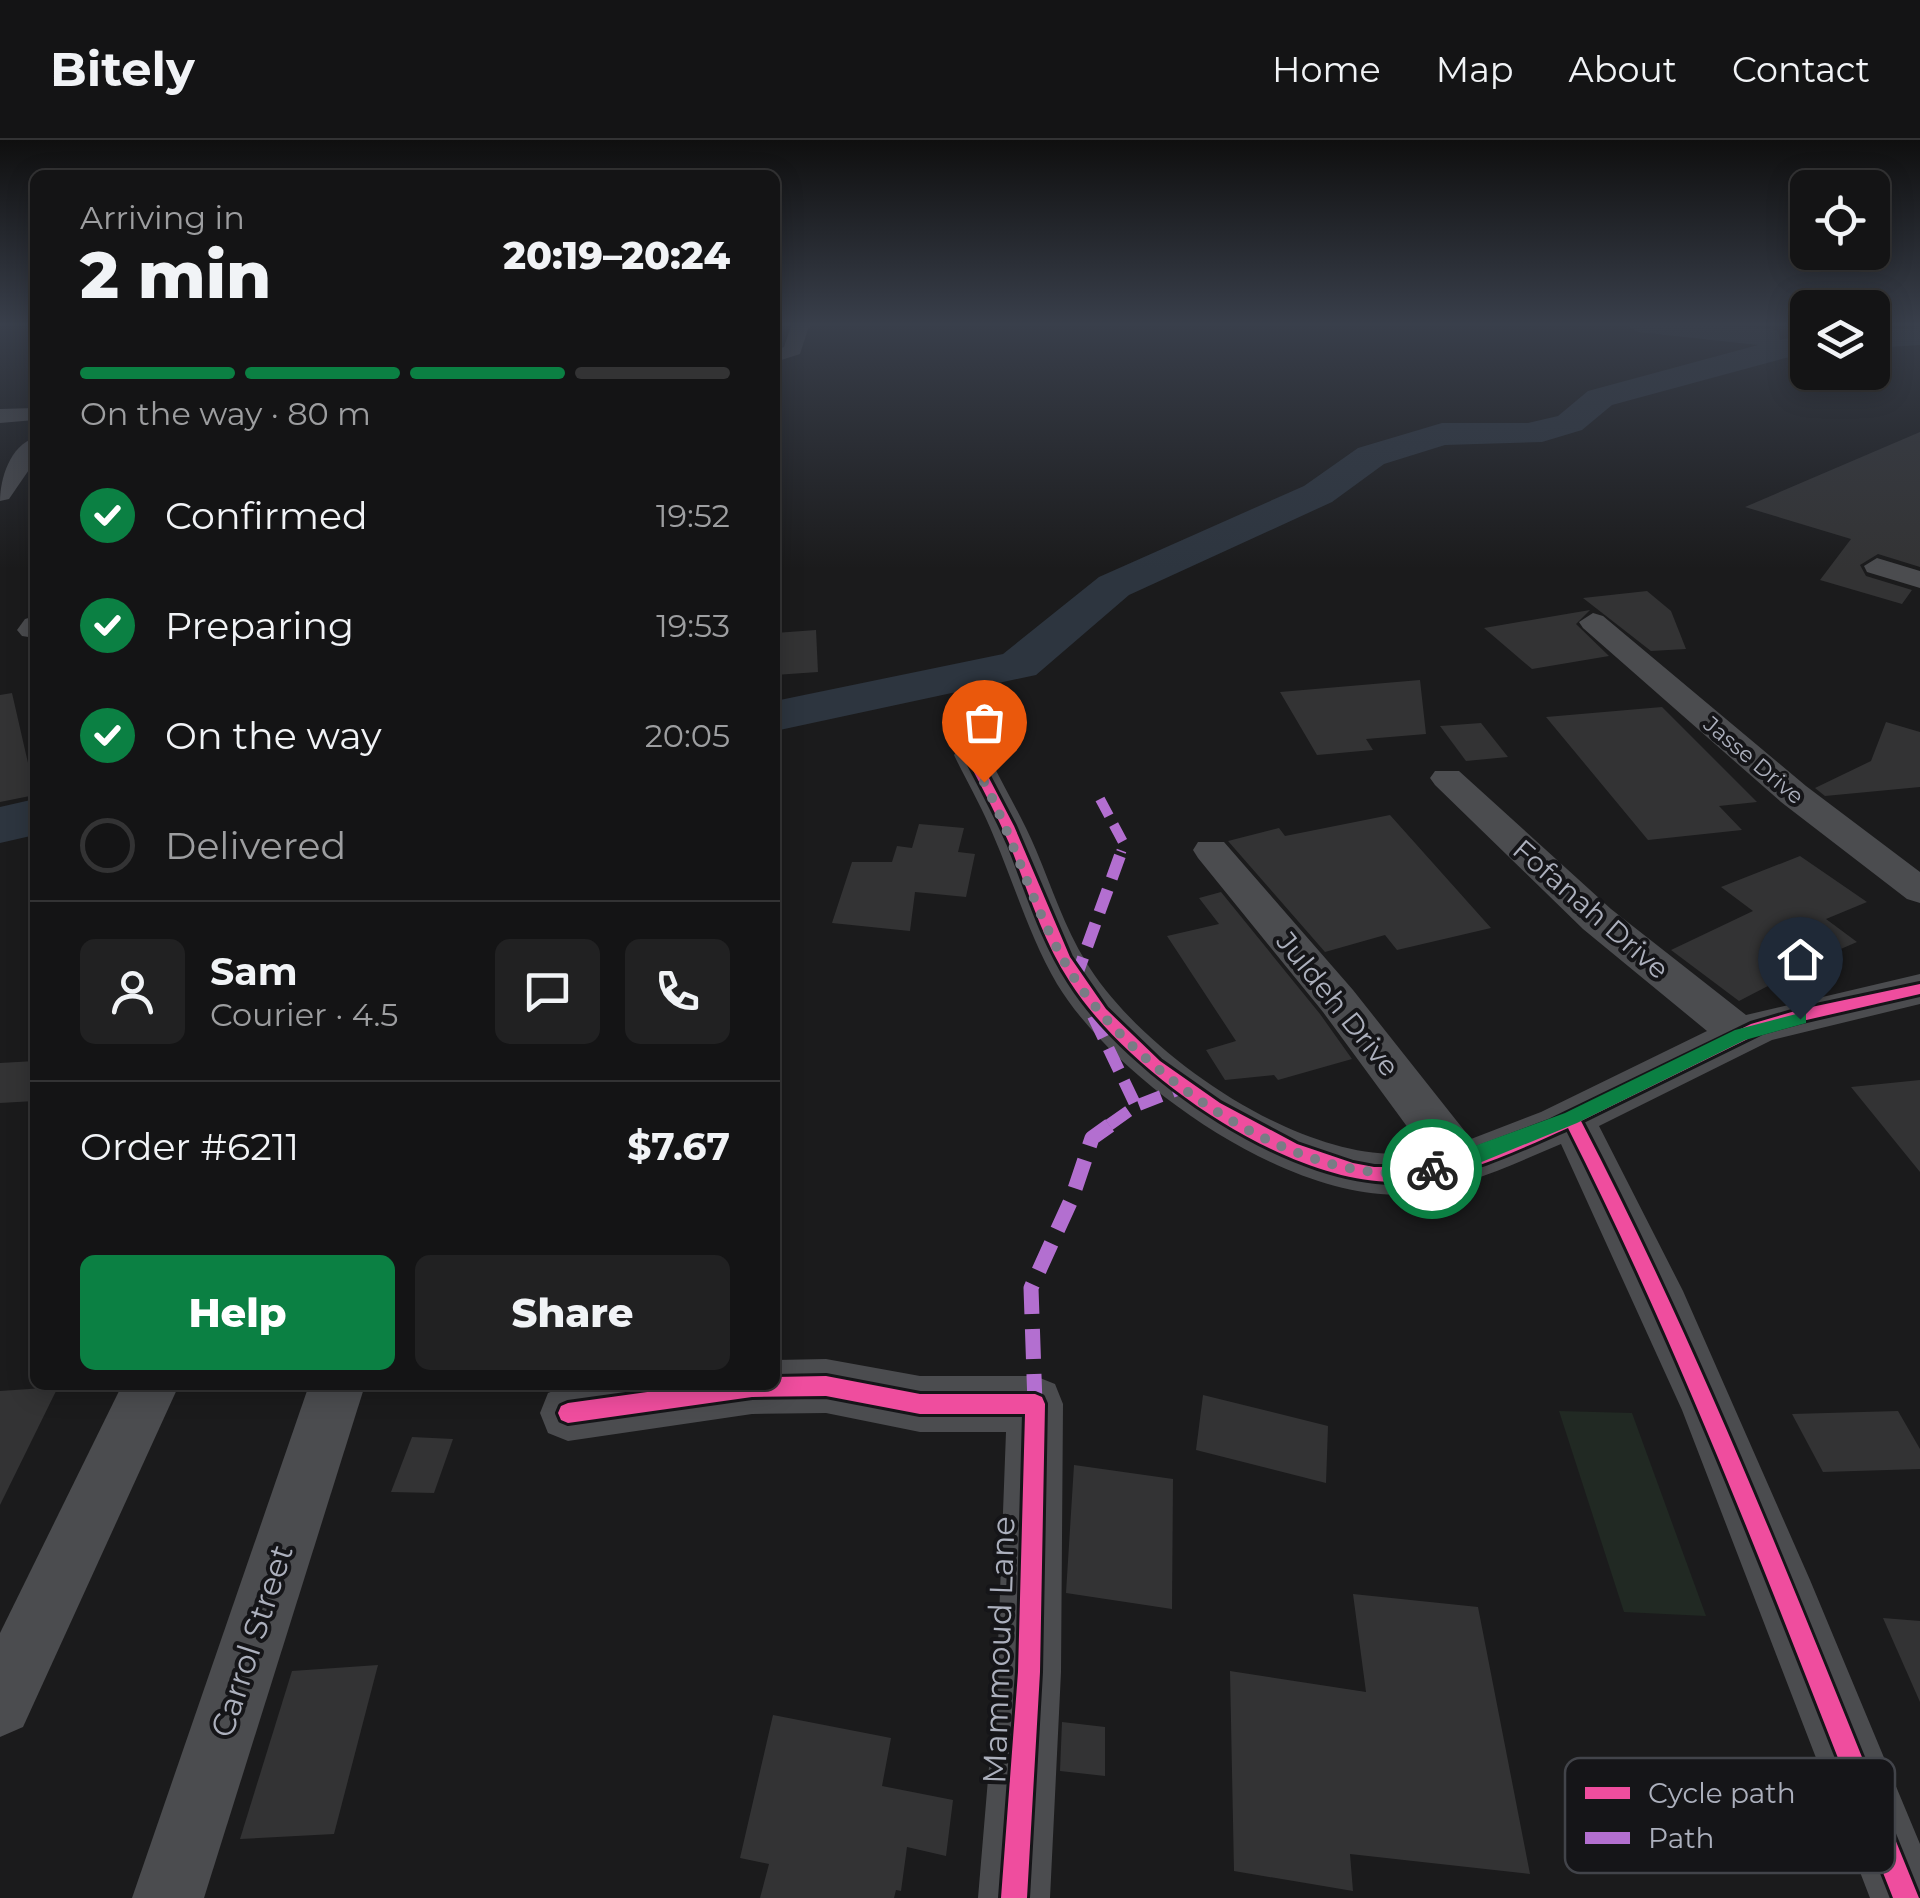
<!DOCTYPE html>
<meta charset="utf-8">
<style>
body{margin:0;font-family:Montserrat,sans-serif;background:#212122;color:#f1f3f6;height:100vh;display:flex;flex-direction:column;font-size:38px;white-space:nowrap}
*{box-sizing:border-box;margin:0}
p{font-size:32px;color:#9d9ea0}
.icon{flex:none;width:55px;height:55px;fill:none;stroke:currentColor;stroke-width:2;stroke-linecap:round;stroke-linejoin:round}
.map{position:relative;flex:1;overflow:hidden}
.side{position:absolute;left:30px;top:30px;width:750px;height:1220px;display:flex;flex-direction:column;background:#141415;border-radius:15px;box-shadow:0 5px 25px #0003,0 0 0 2px #333334}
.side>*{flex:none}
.tools{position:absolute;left:1790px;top:30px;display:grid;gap:20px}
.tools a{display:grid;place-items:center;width:100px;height:100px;border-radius:15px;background:#141415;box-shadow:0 5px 25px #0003,0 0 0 2px #333334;font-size:50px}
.pin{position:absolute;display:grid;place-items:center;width:85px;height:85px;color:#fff;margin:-102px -42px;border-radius:50% 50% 50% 0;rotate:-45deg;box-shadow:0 0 10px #0007}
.pin .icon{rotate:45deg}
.courier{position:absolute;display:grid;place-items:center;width:100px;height:100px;margin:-50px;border:8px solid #0b8043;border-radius:50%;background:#fff;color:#222;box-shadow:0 2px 12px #0007}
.headline em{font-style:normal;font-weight:800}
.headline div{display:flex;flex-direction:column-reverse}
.headline{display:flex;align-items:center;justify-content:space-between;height:170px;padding:0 50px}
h1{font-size:65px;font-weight:800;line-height:75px}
.bar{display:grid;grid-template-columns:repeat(4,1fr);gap:15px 10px;align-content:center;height:120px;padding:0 50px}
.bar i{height:12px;border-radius:8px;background:#333334}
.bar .selected{background:#0b8043}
.bar p{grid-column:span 4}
.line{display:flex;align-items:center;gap:25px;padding:0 50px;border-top:2px solid #333334}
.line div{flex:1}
.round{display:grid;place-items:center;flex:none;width:105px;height:105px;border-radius:15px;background:#212122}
ol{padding:0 50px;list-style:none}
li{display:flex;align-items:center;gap:30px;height:110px}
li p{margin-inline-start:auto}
li .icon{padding:10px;border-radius:50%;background:#0b8043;color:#fff;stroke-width:4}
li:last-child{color:#9d9ea0}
li i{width:55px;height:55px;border:5px solid #333334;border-radius:50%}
.primary-button{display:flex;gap:20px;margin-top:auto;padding:20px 50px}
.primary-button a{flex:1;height:115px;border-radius:15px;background:#0b8043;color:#fff;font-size:40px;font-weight:800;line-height:115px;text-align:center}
.primary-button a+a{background:#212122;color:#f1f3f6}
header{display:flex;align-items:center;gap:60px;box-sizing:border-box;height:140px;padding:0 50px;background:#141415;border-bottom:2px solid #333334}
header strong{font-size:48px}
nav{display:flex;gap:55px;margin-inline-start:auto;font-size:35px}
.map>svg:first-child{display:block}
</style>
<header>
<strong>Bitely</strong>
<nav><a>Home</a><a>Map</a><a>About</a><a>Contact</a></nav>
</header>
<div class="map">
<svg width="1920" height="1758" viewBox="0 0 1920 1758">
<rect width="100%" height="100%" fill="#1b1b1c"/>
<polygon fill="#212923" points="1559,1271 1632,1273 1706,1476 1624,1472"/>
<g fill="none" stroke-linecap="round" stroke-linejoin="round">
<g fill="#2d353f" fill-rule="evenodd">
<polygon points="1623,183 1767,188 1778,191 1780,200 1808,194 1808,212 1612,265 1582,290 1542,302 1445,305 1384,324 1332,362 1129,455 1036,535 775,591 775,561 1003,514 1099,437 1304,346 1358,308 1442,283 1528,283 1558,276 1588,251 1758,205 1638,192"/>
<polygon points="1920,187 1920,205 1872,208 1872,190"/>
<polygon points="35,659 35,695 0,703 0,667"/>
</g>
</g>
<g fill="#333334">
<polygon points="1920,292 1920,427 1878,414 1860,425 1866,436 1912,450 1902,464 1820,440 1851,399 1745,367"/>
<polygon points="1647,451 1671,471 1686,509 1651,511 1583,458"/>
<polygon points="1590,470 1576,484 1609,516 1532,529 1484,488"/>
<polygon points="816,490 818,532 775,535 775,493"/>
<polygon points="1420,540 1426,594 1366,599 1373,610 1317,615 1280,552"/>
<polygon points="12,553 28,623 35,621 35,655 0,662 0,555"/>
<polygon points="1662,567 1757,662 1719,666 1742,690 1648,700 1546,577"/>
<polygon points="1886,582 1920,592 1920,647 1825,656 1815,648 1871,621"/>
<polygon points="1481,583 1508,617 1466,621 1440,586"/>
<polygon points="1390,675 1491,788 1397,810 1385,795 1325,812 1228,701 1279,688 1285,696"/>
<polygon points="919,684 964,688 958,712 975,714 966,757 915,752 910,791 832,783 852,722 892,722 897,706 912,708"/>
<polygon points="1800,716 1867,762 1826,779 1857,802 1785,833 1789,835 1739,861 1671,810 1753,771 1721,747"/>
<polygon points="1221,752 1320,874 1352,919 1278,940 1274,935 1225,940 1206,910 1236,901 1167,796 1219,784 1199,758"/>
<polygon points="35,921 35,961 0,963 0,923"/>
<polygon points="1920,940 1920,1032 1851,947"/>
<polygon points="58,1247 0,1365 0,1251"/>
<polygon points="1203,1255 1328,1286 1326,1343 1196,1310"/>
<polygon points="1898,1271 1920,1309 1920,1329 1823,1332 1792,1274"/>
<polygon points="412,1297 453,1299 434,1353 391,1352"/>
<polygon points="1074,1325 1173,1339 1172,1469 1066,1453"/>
<polygon points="1353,1454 1478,1467 1530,1734 1350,1714 1353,1751 1234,1731 1230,1531 1366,1552"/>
<polygon points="1883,1478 1920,1481 1920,1562"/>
<polygon points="378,1525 334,1694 240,1699 292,1531"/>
<polygon points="773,1575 891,1598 882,1646 953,1660 946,1716 907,1707 901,1751 896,1750 894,1758 760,1758 769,1724 740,1718"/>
<polygon points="1062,1582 1105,1587 1105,1636 1060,1631"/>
</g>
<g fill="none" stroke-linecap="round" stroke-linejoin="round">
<g fill="#4b4c4f" fill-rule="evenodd">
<polygon points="792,183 814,183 808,189 800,214 775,222 775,210 784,207"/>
<polygon points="35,268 35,280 0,283 0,269"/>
<path d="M 35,298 L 35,321 L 9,359 L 0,361 C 0,339 10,305 35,298 Z"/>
<polygon points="1877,418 1920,431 1920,448 1867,432 1864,426"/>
<polygon points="1593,473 1603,476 1806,646 1920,732 1920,763 1907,759 1781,662 1583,488 1579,482"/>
<polygon points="35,476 35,498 22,496 17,490 25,479"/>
<path d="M 971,605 L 983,608 L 988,615 C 1004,647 1022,677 1036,710 C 1052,748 1065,788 1086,822 C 1142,915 1313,1034 1425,1011 L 1323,872 L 1198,718 L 1193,710 L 1198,702 L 1224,702 L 1353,850 L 1471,999 L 1541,972 L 1707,891 L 1583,789 L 1435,645 L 1430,638 L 1435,631 L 1459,631 L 1611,769 L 1746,875 L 1920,834 L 1920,864 L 1772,900 L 1599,986 L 1683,1151 L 1810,1440 L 1920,1704 L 1920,1758 L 1870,1758 L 1682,1270 L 1561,1004 C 1514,1024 1461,1049 1410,1054 C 1292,1065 1116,941 1057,844 C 1030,798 1015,746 994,697 C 983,669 967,642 954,615 L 959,608 Z"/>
<polygon points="826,1219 920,1236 1035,1236 1055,1244 1063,1264 1061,1532 1050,1758 978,1758 997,1532 1006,1292 920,1292 826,1273 752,1274 568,1301 548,1293 540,1273 548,1253 568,1245 775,1245 775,1220"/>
<polygon points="122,1245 179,1245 23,1587 0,1597 0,1493"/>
<polygon points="309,1245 365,1245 204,1758 132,1758"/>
</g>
<polyline stroke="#b36fd0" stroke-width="10" stroke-dasharray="19 10" stroke-linecap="butt" points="1100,659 1124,704 1121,712"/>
<g stroke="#b36fd0" stroke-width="12" stroke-dasharray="24 12" stroke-linecap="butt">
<polyline points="1075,840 1122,710"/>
<polyline points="1093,876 1136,966"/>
<polyline points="1109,985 1136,966 1182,948"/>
</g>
<polyline stroke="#b36fd0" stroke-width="15" stroke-dasharray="30 15" stroke-linecap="butt" points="1035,1264 1031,1148 1072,1058 1092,998 1113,983"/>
<g stroke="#151518" stroke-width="6">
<g id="cycleway">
<path d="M 971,611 L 977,615 L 1014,686 L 1070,817 L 1106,869 L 1160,921 L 1220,963 L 1297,1004 L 1353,1023 L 1374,1027 L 1411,1027 L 1455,1017 L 1551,981 L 1751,884 L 1802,869 L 1920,844 L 1920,854 L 1802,881 L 1762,892 L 1581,981 C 1712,1232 1812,1496 1919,1758 L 1893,1758 C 1790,1498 1694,1237 1568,988 C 1519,1010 1464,1036 1410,1041 C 1297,1053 1128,934 1070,842 C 1042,799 1028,750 1009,703 C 996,673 980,644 965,615 Z"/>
<polygon points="826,1236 920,1254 1035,1254 1042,1257 1045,1264 1040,1532 1027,1758 1001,1758 1018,1532 1025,1274 920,1274 826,1256 752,1257 568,1283 561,1280 558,1273 561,1266 568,1263 698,1245 775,1245 775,1237"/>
</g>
</g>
<use href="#cycleway" fill="#ef4d9e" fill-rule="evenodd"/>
</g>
<linearGradient id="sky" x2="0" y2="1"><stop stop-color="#0f0f0f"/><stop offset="0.43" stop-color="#393f4b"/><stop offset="1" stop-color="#393f4b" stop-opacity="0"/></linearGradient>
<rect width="1920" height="429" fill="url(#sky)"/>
<polygon fill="#0b8043" points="1800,873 1806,874 1806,883 1745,900 1577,983 1467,1028 1432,1037 1423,1029 1425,1024 1565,973 1735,890"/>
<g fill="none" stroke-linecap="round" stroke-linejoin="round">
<path stroke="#797c85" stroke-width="10" stroke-dasharray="0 18" d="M 984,642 C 1017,705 1035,776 1073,836 C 1136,935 1311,1057 1432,1029"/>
</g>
<g text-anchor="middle" stroke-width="8" stroke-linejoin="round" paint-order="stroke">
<g font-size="22" fill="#acb0bd" stroke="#151518">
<text transform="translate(1754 620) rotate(40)" y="8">Jasse Drive</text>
</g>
<g font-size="28" fill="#acb0bd" stroke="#151518">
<text transform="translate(1591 769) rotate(41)" y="10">Fofanah Drive</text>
<text transform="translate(1338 864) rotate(51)" y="10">Juldeh Drive</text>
</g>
<g font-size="32" fill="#acb0bd" stroke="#151518">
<text transform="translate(252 1501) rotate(-72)" y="11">Carrol Street</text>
<text transform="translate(999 1510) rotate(-88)" y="11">Mammoud Lane</text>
</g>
</g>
<rect x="1565" y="1618" width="330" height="115" rx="15" fill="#151518" stroke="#42444a" stroke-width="2.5"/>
<rect x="1585" y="1647" width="45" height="12" fill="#ef4d9e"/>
<rect x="1585" y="1692" width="45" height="12" fill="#b36fd0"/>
<g font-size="28" fill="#acb0bd">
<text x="1648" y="1663">Cycle path</text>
<text x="1648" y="1708">Path</text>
</g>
</svg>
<div class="tools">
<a><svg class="icon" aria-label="locate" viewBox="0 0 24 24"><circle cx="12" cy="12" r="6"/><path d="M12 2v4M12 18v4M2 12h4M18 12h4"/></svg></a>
<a><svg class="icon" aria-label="layers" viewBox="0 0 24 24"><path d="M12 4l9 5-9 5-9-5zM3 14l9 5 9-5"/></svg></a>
</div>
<div class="pin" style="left:984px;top:642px;background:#ea580c"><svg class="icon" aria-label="bag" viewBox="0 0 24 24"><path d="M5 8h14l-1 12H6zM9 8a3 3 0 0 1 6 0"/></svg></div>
<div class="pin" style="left:1800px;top:879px;background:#1f2937"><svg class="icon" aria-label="home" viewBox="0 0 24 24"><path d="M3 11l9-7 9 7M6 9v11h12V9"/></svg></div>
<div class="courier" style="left:1432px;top:1029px"><svg class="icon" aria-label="bike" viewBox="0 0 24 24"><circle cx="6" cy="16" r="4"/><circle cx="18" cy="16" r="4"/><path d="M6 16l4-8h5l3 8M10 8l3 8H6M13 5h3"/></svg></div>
<section class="side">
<div class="headline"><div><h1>2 min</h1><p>Arriving in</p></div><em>20:19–20:24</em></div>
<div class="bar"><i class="selected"></i><i class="selected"></i><i class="selected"></i><i></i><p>On the way · 80 m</p></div>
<ol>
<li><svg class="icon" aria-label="check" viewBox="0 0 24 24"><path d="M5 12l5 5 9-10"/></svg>Confirmed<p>19:52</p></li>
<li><svg class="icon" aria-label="check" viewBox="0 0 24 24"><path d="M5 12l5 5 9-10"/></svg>Preparing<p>19:53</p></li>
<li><svg class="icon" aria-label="check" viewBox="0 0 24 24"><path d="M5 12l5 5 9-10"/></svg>On the way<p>20:05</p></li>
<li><i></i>Delivered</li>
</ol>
<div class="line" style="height:180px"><a class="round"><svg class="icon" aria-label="person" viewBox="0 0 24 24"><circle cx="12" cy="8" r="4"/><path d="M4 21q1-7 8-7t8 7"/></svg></a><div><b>Sam</b><p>Courier · 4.5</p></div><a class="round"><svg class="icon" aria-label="chat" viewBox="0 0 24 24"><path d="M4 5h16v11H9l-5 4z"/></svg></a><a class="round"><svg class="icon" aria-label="phone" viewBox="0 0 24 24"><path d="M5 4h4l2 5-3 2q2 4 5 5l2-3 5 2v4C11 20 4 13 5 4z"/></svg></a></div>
<div class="line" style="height:130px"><div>Order #6211</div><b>$7.67</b></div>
<div class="primary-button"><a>Help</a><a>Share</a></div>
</section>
</div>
